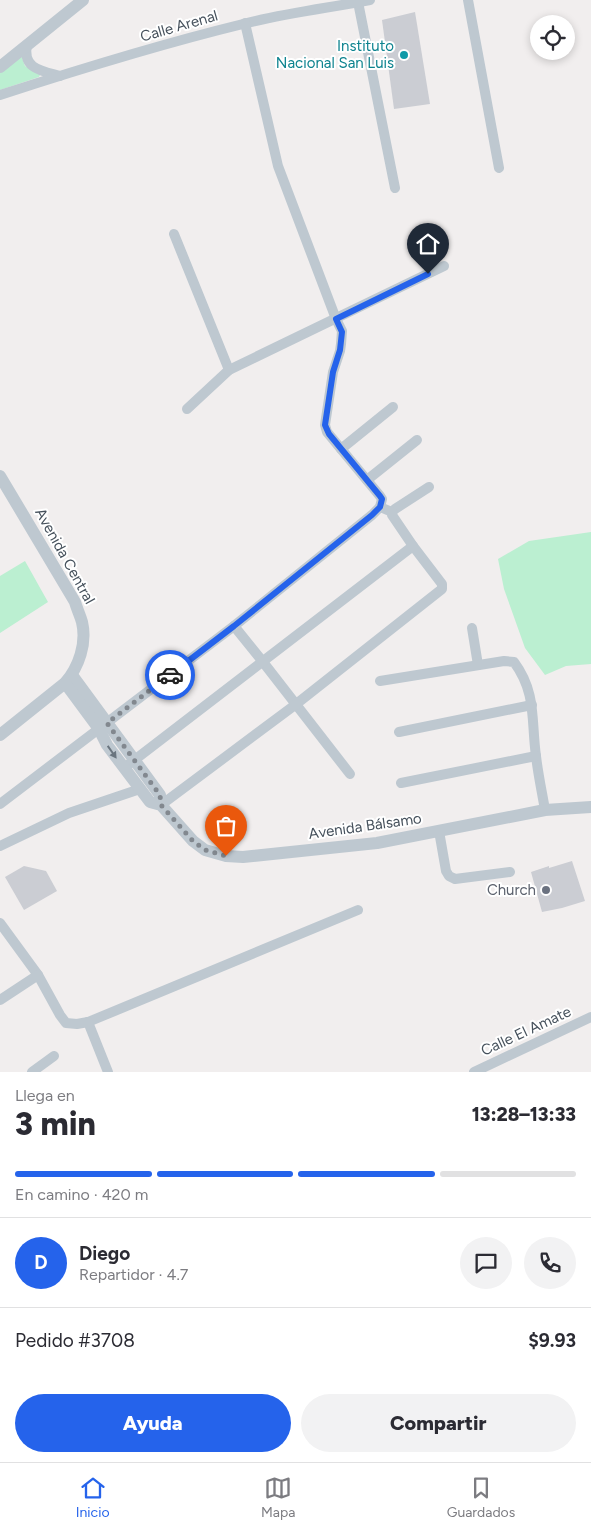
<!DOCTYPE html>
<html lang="es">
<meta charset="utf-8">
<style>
body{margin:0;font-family:Figtree,sans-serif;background:#f2f2f3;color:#2b2b33;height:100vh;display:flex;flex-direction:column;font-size:19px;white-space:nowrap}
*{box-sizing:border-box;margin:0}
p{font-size:16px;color:#7c7c81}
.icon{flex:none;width:28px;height:28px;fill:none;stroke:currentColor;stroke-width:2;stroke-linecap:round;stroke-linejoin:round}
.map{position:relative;height:1072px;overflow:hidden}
.panel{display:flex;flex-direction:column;background:#fff;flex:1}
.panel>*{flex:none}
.tools{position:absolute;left:530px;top:15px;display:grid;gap:10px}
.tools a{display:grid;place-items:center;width:45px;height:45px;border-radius:50%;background:#fff;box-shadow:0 2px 8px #0003;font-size:25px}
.pin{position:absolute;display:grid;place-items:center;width:42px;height:42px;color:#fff;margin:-51px -21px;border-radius:50% 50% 50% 0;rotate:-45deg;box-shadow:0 0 5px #0007}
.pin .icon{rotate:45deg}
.courier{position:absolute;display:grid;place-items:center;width:50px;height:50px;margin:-25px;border:4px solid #2563eb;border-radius:50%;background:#fff;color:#222;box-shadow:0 1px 6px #0007}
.summary em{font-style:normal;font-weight:800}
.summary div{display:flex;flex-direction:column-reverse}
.summary{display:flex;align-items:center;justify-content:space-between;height:85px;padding:0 15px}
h1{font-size:32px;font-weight:800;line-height:38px}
.bar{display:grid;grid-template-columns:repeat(4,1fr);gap:8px 5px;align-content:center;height:60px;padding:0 15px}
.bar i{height:6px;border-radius:4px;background:#e1e1e2}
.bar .current{background:#2563eb}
.bar p{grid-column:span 4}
.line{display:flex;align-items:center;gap:12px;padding:0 15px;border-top:1px solid #e1e1e2}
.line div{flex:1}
.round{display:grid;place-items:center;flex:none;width:52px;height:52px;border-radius:26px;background:#f2f2f3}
.cta{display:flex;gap:10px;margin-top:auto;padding:10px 15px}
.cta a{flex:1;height:58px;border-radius:30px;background:#2563eb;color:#fff;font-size:20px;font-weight:800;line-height:58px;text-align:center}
.cta a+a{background:#f2f2f3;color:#2b2b33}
.menu{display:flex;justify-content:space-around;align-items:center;height:70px;border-top:1px solid #e1e1e2;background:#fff;font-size:14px;color:#7c7c81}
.menu a{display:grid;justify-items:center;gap:2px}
.menu .current{color:#2563eb}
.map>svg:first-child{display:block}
</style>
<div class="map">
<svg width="591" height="1072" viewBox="0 0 591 1072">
<rect width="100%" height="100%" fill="#f1eeee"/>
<g fill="#bbefd1">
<polygon points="21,55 25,66 40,75 39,77 0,90 0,70"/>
<polygon points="591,532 591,664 566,666 545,675 525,648 504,589 498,559 529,541"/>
<polygon points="25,561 48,602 0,633 0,576"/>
</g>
<g fill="#cbcdd3">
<polygon points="415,12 430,104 394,109 382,20"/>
<polygon points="572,861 585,901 562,908 542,912 531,872 549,866 549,868"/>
<polygon points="24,866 46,871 57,891 24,910 5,877"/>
</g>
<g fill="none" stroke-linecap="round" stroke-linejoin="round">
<g stroke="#bec8d0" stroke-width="10">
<polyline points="468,0 499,168"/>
<polyline points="358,2 395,188"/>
<path d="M 27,45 C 22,69 42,71 60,76"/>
<path d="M 0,95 C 80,69 161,44 243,24 C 285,13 328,8 370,0"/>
<polyline points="174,234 229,370"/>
<polyline points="187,409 229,370 444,266"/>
<polyline points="341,449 393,407"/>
<polyline points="367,480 417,440"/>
<polyline points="392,512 395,509 429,487"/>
<polyline points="234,626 263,662 350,774"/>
<polyline points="472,628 478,665"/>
<path d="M 380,681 L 504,661 L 514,662 C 537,693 531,721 536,756 C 538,774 542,792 545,810"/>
<polyline points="399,732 532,705"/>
<polyline points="128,765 413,546"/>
<polyline points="401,783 536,756"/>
<polyline points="0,804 234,626 372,515 380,507 382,499 380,496 327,432 325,425 333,372 340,351 341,344 342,331 336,319 278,166 245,23"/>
<polyline points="161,805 295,705 442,589 442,584 413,546 392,515 392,512 380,507"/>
<polyline points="439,831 446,871 449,876 455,879 510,872"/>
<polyline points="0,846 69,813 140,789"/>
<polyline points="0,923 38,975 60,1015 66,1023 77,1024 88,1022 358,910"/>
<polyline points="0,1000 38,975"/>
<polyline points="88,1022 108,1072"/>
<polyline points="32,1072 54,1056"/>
<polyline points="474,1072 591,1017"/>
</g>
<g stroke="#bec8d0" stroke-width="12">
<polyline points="0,67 83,0"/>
<path d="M 0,476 L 75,602 C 77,609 80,615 82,622 C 87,643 79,667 65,683 L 0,735"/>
<polyline points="72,675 160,795 161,805"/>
<polyline points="65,683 99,729 107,745 150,802 161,805 193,841 205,850 226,856 243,857 377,843 545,810 591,807"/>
</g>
</g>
<defs><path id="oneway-solid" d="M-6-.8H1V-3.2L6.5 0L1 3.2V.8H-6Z" transform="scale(1.25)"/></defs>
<use fill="#6a757f" href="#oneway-solid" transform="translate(112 752) rotate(55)"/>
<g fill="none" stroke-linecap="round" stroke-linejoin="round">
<polyline stroke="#82888f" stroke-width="5" stroke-dasharray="0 9" points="170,675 107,723 160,795 161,805 193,841 205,850 226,856"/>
<polyline stroke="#2563eb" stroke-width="6" points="170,675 234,626 372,515 380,507 382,499 380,496 329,434 325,425 333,372 340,350 342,332 336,319 428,274"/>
</g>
<circle fill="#0f9aa8" stroke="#fff" stroke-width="2" cx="404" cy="55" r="5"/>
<circle fill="#6b7280" stroke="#fff" stroke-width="2" cx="546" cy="890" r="5"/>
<g text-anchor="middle" stroke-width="4" stroke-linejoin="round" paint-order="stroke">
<g font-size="15" fill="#46515c" stroke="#fff">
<text transform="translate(179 26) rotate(-16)" y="5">Calle Arenal</text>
<text transform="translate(65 556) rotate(61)" y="5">Avenida Central</text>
<text transform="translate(365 826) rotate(-8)" y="5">Avenida Bálsamo</text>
<text transform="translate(526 1031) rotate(-25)" y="5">Calle El Amate</text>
</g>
<g font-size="15" fill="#0d838f" stroke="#fff" text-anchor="end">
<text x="394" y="51">Instituto<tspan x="394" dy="17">Nacional San Luis</tspan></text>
</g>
<g font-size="15" fill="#5b616d" stroke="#fff" text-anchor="end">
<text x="536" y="895">Church</text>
</g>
</g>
</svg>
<div class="tools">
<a><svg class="icon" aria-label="locate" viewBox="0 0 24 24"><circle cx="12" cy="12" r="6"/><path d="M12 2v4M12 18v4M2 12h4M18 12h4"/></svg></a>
</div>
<div class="pin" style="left:226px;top:856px;background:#ea580c"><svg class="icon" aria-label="bag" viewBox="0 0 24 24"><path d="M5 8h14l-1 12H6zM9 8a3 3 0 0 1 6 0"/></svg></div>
<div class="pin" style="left:428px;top:274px;background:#1f2937"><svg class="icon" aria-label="home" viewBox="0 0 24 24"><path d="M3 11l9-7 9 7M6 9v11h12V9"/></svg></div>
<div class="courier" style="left:170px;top:675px"><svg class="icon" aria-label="car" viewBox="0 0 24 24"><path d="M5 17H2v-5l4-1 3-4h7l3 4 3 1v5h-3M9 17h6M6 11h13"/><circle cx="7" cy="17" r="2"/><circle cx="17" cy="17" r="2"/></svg></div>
</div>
<section class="panel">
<div class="summary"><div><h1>3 min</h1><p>Llega en</p></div><em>13:28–13:33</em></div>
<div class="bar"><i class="current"></i><i class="current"></i><i class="current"></i><i></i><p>En camino · 420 m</p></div>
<div class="line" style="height:90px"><b class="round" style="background:#2563eb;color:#fff">D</b><div><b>Diego</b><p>Repartidor · 4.7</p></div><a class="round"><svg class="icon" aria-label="chat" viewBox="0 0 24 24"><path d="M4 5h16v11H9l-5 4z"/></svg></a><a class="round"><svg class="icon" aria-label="phone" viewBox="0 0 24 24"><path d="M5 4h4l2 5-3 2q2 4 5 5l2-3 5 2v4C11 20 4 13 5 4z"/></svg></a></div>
<div class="line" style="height:65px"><div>Pedido #3708</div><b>$9.93</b></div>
<div class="cta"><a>Ayuda</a><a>Compartir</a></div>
</section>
<nav class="menu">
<a class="current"><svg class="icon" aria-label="home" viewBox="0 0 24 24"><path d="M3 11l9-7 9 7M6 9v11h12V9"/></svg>Inicio</a>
<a><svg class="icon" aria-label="map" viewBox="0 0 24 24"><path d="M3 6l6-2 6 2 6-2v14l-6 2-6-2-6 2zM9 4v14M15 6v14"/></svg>Mapa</a>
<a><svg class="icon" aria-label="saved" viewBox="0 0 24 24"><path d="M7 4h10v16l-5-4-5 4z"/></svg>Guardados</a>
</nav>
